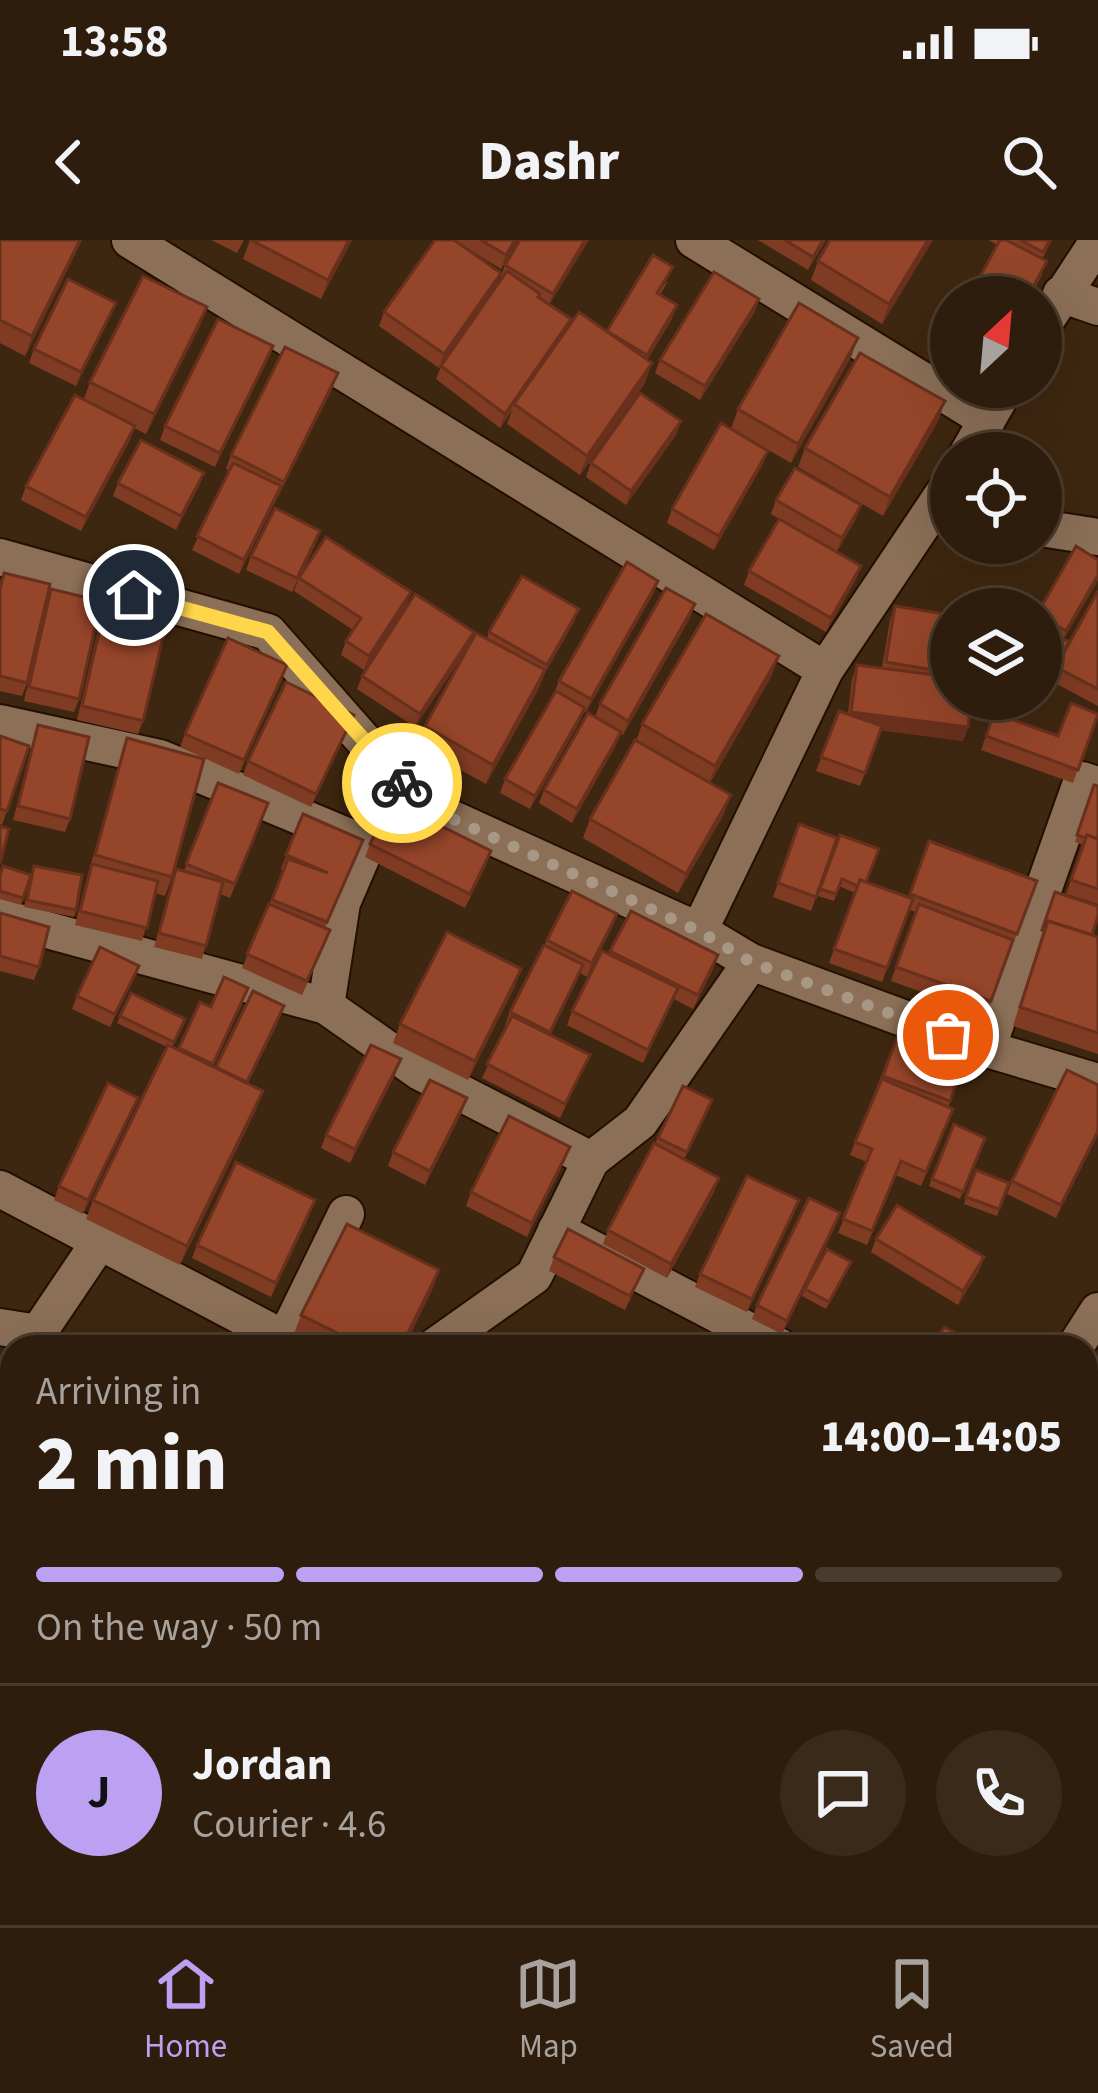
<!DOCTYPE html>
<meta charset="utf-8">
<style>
body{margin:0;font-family:"Source Sans 3",sans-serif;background:#3a2a1a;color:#f1f3f6;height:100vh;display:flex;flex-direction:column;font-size:45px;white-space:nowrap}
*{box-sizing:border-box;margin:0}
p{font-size:39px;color:#a7a29d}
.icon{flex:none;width:66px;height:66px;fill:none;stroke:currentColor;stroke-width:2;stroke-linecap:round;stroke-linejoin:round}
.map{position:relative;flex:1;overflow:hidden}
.drawer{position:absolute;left:0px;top:1095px;width:1098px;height:591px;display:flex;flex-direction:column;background:#2e1d0c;border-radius:36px 36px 0 0;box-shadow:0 12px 48px #0002,0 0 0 3px #493b2d}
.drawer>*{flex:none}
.needle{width:78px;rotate:26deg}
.fabs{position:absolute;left:930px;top:36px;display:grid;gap:24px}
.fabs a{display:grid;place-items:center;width:132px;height:132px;border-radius:50%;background:#2e1d0c;box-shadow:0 12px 48px #0002,0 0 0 3px #493b2d;font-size:60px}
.pin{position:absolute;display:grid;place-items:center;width:102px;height:102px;color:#fff;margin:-51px;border:6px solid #fff;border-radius:50%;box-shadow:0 3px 12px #0007}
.courier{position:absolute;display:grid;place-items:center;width:120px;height:120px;margin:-60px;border:9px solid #ffd54a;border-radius:50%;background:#fff;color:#222;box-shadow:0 3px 15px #0007}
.head em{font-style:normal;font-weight:800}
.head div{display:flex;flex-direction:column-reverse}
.head{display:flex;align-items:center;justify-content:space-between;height:204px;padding:0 36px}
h1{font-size:78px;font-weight:800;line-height:90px}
.bar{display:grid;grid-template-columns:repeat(4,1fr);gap:18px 12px;align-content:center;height:144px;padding:0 36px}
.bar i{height:15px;border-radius:9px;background:#493b2d}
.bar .on{background:#bca0f2}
.bar p{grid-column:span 4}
.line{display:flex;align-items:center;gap:30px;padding:0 36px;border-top:3px solid #493b2d}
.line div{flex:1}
.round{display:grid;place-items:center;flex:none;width:126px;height:126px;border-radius:63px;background:#3a2a1a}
.status{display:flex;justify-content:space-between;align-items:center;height:84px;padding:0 60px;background:#2e1d0c;direction:ltr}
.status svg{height:33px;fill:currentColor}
header{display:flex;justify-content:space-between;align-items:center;height:156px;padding:0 36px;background:#2e1d0c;font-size:54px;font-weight:800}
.tab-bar{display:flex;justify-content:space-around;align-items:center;height:168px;border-top:3px solid #493b2d;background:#2e1d0c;font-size:33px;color:#a7a29d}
.tab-bar a{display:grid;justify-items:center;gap:6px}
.tab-bar .on{color:#bca0f2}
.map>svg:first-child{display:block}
</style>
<div class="status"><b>13:58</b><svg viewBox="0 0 49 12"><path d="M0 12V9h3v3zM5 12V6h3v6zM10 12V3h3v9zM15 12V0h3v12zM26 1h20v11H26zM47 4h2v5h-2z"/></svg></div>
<header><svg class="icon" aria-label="back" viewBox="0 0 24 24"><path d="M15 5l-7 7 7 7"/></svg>Dashr<svg class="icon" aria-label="search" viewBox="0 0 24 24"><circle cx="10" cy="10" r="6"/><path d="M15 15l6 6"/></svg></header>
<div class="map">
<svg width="1098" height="1685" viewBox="0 0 1098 1685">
<rect width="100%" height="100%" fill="#3e2710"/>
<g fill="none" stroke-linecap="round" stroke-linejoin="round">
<g stroke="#240f00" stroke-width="40">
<g id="street">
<polyline points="130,0 825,430"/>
<polyline points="694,0 987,180"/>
<polyline points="1061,54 1098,67"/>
<polyline points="1041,88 1098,1"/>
<polyline points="968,213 1006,147"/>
<polyline points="1041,288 1098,297"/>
<polyline points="0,317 268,392 396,537 433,570 699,691 751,722 987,809 1098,842"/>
<polyline points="0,483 160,518 366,604"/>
<polyline points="0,677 326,766 420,832 591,920 640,882 751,722"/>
<polyline points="699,691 825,430 951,242"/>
<polyline points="326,766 342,663 396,537"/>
<polyline points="987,809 1082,540 1098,545"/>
<polyline points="0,949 300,1107"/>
<polyline points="556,990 780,1107"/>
<polyline points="0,1087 38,1093 100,1001"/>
<polyline points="285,1099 346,974"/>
<polyline points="434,1107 534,1036 591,920"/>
<polyline points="1075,1107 1098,1071"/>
<polyline points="12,1230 8,1235 12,1238"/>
<polyline points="1086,1323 1098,1331"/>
<polyline points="1086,1412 1098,1391"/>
<polyline points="0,1521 10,1504"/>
<polyline points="1086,1540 1098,1545"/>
<polyline points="409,1674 427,1685"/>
<polyline points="217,1685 222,1674"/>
<polyline points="930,1685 936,1674"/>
</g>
</g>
<use href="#street" stroke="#8b6f57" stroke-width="36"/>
</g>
<g fill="#803b23">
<polygon points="0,0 82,0 25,116 0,103"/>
<polygon points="211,0 244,0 237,13"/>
<polygon points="250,0 352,0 321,59 243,19"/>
<polygon points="454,0 518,0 501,29"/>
<polygon points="520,0 589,0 549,64 571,79 567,88 607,92 668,41 660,55 672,79 647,120 645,143 580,235 507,184 512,170 500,188 436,139 441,126 501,39 500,39 505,25"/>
<polygon points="758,0 826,0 808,30"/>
<polygon points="933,0 882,84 811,40 818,21"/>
<polygon points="989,0 1052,0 1042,19 1042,35 1030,57 969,57 997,5"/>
<polygon points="501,33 496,46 439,128 379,86 384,72"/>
<polygon points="759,59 754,73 700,160 655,133 660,120"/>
<polygon points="116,63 76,146 29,123 34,109"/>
<polygon points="200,86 146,194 134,188 130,200 81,291 21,260 26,246 84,159 90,142"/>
<polygon points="273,106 215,227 160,200 165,186"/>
<polygon points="851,117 791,223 732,189 763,224 714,310 667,283 672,269 731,189 738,169"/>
<polygon points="338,133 333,147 239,334 192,310 230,230 226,229 231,215"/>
<polygon points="945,161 938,181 883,276 798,227 805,208"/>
<polygon points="681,181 676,195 626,265 586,237 591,223"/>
<polygon points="204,233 199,246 176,290 113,256 118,243"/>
<polygon points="776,260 856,279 837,311 861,326 856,339 826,392 744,345 749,331 779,279 771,274"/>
<polygon points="315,305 292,352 246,330 251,316"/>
<polygon points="1098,320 1098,340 1063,400 1065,411 1098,351 1098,466 1051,441 1054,434 1053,436 1041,433 1041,395 1046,396 1041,393 1041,369"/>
<polygon points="4,333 27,443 22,456 0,451 0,343"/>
<polygon points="299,338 411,352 406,366 364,430 341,415 346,401 353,390 294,351"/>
<polygon points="658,341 653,354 586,472 584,471 580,481 530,569 500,553 505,539 554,454 559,441"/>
<polygon points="51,349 79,459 74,472 24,461 46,363"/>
<polygon points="107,358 143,481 138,494 77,480 102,372"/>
<polygon points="695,364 690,378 623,495 621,494 616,505 572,583 539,563 544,550 595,477 600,464"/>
<polygon points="895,366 951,375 951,459 968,487 963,501 881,490 860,546 816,531 839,471 848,474 852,439 857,425 882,428 890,380"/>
<polygon points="574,382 544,435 538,450 486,544 417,506 425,486 487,398 489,392"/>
<polygon points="474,392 469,406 415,487 357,449 362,436"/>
<polygon points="772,435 710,543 724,574 678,653 583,598 590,579 636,501 642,484"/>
<polygon points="282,438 239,534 180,507 185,494"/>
<polygon points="994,473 1058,496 1098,474 1073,543 981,510"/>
<polygon points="354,475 311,567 243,535 248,521"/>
<polygon points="38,485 70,579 65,592 13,580"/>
<polygon points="0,496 29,506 2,585 0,584"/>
<polygon points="127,498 172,637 165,656 155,653 142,701 75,685 88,634"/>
<polygon points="218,543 268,563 230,658 220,654 202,719 154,707 176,629 184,631"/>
<polygon points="1094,545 1098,546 1098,664 1066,654 1083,605 1075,602"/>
<polygon points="303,574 363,600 325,688 325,704 302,755 242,728 284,630 281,629"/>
<polygon points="799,584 816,657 811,671 773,657"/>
<polygon points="840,595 866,642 909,658 929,601 1037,641 986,775 891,741 916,672 909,670 882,742 829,723 855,653 839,646 834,661 818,656"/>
<polygon points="370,604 486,625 465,668 365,617"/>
<polygon points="34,626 76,670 74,677 24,667 31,636 21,665 0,659 0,635 31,635"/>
<polygon points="1055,652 1092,695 1098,697 1098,814 1013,786"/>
<polygon points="631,671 713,729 693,769 674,759 643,823 567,785 572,771 609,714"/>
<polygon points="0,673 39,727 34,740 0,731"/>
<polygon points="617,674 587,737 580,733 550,795 590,815 560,878 482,838 507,786 505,785 510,772 547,700"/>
<polygon points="139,726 110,787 72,769 77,756"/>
<polygon points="521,729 514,748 468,840 393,803 400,784"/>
<polygon points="131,753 185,779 172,807 179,810 200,762 211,767 243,761 213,827 215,828 279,780 248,843 256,870 180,1025 86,979 93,960 167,807 117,783"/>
<polygon points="904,778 971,803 948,867 953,869 921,946 896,935 867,1005 838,993 867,922 850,915"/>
<polygon points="396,833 350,923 321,908 326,895"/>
<polygon points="1098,845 1098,894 1056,978 1007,954 1012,941"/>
<polygon points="138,858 83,974 54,960 59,946"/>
<polygon points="710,867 684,919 714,952 667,1038 603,1004 608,990 658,898"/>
<polygon points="462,872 425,945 388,926 393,912"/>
<polygon points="954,884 985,898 960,959 929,946"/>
<polygon points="565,920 527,997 466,966 471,952"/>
<polygon points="976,930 1009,943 997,976 964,964"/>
<polygon points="799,960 747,1072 695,1047 700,1034"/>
<polygon points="310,974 271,1057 192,1018 197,1005"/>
<polygon points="835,987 782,1094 752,1079 757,1065"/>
<polygon points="876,999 984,1017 979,1031 958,1065 871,1012"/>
<polygon points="554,1017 644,1029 625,1070 549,1031"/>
<polygon points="851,1022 826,1069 802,1056 805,1049"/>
<polygon points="439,1030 432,1050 404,1107 320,1107 294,1094 301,1075"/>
<polygon points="12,1153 12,1177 4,1173"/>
<polygon points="1086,1189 1098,1196 1098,1218 1090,1232 1096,1235 1098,1231 1098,1318 1086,1310"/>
<polygon points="0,1361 12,1370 12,1446 10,1449 0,1441"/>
<polygon points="1098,1447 1098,1528 1086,1522 1086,1464"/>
<polygon points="261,1674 310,1674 304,1685 284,1685"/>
<polygon points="454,1674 580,1674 574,1685 450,1685"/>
<polygon points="757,1674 892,1674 887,1685 751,1685"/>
<polygon points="970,1674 1098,1685 966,1685"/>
</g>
<g fill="#68301d">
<polygon points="80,0 82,0 25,116 32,96"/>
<polygon points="349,0 352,0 321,59 328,40"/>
<polygon points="515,0 518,0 501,29 506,15"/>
<polygon points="585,0 589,0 548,67 553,54"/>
<polygon points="823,0 826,0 808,30 813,17"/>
<polygon points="928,0 933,0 882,84 889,64"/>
<polygon points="501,33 496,46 439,128 444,114"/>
<polygon points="759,59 754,73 700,160 705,146"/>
<polygon points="116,63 111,76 76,146 81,132"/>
<polygon points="677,65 672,79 642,128 647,115"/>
<polygon points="207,67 200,86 146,194 154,174"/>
<polygon points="571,79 566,93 514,164 500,188 505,174"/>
<polygon points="858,98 851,117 791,223 798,204"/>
<polygon points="273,106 268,120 215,227 220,213"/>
<polygon points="652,123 645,143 580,235 587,216"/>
<polygon points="338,133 333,147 279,255 284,242"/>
<polygon points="945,161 938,181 883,276 890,257"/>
<polygon points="681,181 676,195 626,265 631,251"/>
<polygon points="135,186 130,200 81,291 86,277"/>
<polygon points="768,211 763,224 714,310 719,296"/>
<polygon points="204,233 199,246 176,290 181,276"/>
<polygon points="281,246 276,260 239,334 244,320"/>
<polygon points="861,265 856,279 837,311 842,298"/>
<polygon points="861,326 856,339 826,392 831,378"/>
<polygon points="1098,335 1098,340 1061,404 1066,391"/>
<polygon points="658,341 653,354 586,472 591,459"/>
<polygon points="411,352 406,366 364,430 369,416"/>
<polygon points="695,364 690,378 623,495 628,481"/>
<polygon points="579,369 574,382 544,435 538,450 486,544 493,525 543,435 547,425"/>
<polygon points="474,392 469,406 415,487 420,474"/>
<polygon points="779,416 772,435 708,546 715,526"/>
<polygon points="585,468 580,481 530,569 535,556"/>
<polygon points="851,472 968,487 963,501 846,486"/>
<polygon points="354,475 349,488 311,567 316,554"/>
<polygon points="621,492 616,505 572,583 577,569"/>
<polygon points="731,555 724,574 678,653 686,634"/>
<polygon points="617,674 612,688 587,737 592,723"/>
<polygon points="583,725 578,739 545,806 550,792"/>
<polygon points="521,729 514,748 468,840 475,821"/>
<polygon points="678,748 673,762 643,823 648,810"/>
<polygon points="401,819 396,833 350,923 355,909"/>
<polygon points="263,851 256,870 180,1025 187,1006"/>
<polygon points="138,858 133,871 83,974 88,960"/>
<polygon points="467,858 462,872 425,945 430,931"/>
<polygon points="1098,891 1098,894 1056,978 1061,965"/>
<polygon points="570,907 565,920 527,997 532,983"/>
<polygon points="719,938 714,952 667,1038 671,1024"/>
<polygon points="315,960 310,974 271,1057 276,1043"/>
<polygon points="799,960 794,974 747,1072 752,1059"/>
<polygon points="840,973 835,987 782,1094 787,1081"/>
<polygon points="984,1017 979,1031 958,1065 963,1051"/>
<polygon points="439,1030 432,1050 404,1107 401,1107"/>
<polygon points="12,1326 12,1334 0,1348 0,1341"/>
<polygon points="1098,1351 1098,1357 1086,1376 1086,1370"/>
</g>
<g fill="#954529" stroke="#68301d" stroke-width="3">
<polygon points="0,0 80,0 32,96 0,80"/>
<polygon points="251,0 349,0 328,40"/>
<polygon points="435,0 454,0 501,33 444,114 384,72"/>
<polygon points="481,0 515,0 506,15"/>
<polygon points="520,0 585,0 553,54 505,25"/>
<polygon points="785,0 823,0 813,17"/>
<polygon points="830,0 928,0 889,64 818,21"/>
<polygon points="1000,0 1006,0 1047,21 1028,57 969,57"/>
<polygon points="1020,0 1050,0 1043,12"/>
<polygon points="653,15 673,27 657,53 677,65 647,115 607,91"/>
<polygon points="507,31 540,54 538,57 571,79 505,174 441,126"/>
<polygon points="714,32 759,59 705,146 660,120"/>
<polygon points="143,36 207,67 154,174 90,142"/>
<polygon points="68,39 116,63 81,132 34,109"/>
<polygon points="799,63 858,98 798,204 738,169"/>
<polygon points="579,72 652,123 587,216 514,164"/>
<polygon points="218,79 273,106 220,213 165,186"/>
<polygon points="285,107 338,133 284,242 231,215"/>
<polygon points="860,113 945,161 890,257 805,208"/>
<polygon points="640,153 681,181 631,251 591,223"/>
<polygon points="75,155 135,186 86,277 26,246"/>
<polygon points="721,183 768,211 719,296 672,269"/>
<polygon points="141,200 204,233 181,276 118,243"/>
<polygon points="233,223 281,246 244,320 197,296"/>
<polygon points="795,228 861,265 842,298 776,260"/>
<polygon points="275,268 320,291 297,338 251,316"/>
<polygon points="779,279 861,326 831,378 749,331"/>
<polygon points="326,297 411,352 369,416 346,401 361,378 299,338"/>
<polygon points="1076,306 1098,320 1098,335 1066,391 1041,376 1040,369"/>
<polygon points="627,322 658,341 591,459 559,441"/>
<polygon points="4,333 50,344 27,443 0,436 0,349"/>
<polygon points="522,336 579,369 547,425 489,392"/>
<polygon points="666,348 695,364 628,481 600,464"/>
<polygon points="51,349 101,361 79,459 29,447"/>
<polygon points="1098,351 1098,449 1056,427"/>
<polygon points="415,354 474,392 420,474 362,436"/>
<polygon points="107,358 169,372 143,481 82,466"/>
<polygon points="895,366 951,375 951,433 886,422"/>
<polygon points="706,374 779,416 715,526 642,484"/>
<polygon points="476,393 545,430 493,525 425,486"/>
<polygon points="1041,395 1069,401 1056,429 1041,425"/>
<polygon points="228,398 287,425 244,520 185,494"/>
<polygon points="857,425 951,437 951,459 971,459 968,487 851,472"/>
<polygon points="286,442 354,475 316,554 248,521"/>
<polygon points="556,451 585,468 535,556 505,539"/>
<polygon points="1071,463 1098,474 1078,530 986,496 994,473 1058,496"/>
<polygon points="839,471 882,486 865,533 821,517"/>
<polygon points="588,473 621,492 577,569 544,550"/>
<polygon points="38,485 89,497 70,579 18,566"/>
<polygon points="0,496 29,506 7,571 0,569"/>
<polygon points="127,498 204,519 172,637 95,615"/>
<polygon points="635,500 731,555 686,634 590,579"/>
<polygon points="218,543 268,563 235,644 186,624"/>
<polygon points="1094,545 1098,546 1098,599 1087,595 1086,598 1077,595"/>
<polygon points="391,561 491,611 470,654 370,604"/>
<polygon points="303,574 363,600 327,682 272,660 288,619 328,633 286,615"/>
<polygon points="799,584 837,598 816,657 778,643"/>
<polygon points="0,586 9,589 0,623"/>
<polygon points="840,595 879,609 866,642 860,640 858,646 842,639 836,654 820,649"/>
<polygon points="1087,595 1098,599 1098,649 1071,640"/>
<polygon points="929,601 1037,641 1017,694 910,654"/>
<polygon points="92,624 158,641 147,688 80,671"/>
<polygon points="3,626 31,635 23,658 0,651 0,636"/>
<polygon points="34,626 82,635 76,670 27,660"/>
<polygon points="176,629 223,642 206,706 159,693"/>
<polygon points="860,640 913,659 887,728 834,709"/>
<polygon points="572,651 617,674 592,723 547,700"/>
<polygon points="1055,652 1098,666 1098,676 1092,695 1048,681 1045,691 1042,690"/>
<polygon points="269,664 330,690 307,741 247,714"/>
<polygon points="919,664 1013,700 991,761 896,727"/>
<polygon points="631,671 718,715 698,755 610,711"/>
<polygon points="0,673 49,687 39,727 0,716"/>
<polygon points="1048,681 1098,697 1098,793 1020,767"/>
<polygon points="447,692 521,729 475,821 400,784"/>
<polygon points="544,705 583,725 550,792 510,772"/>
<polygon points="100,707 139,726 115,774 77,756"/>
<polygon points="602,711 678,748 648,810 572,771"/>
<polygon points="224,737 248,748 213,824 179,808 200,762 211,767"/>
<polygon points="253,751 284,766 247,842 216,827"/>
<polygon points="131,753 185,779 174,802 120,776"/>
<polygon points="512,776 590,815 565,864 487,824"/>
<polygon points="904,778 971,803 950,861 883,836"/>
<polygon points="168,805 263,851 187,1006 93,960"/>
<polygon points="371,805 401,819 355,909 326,895"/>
<polygon points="1067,830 1098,845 1098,891 1061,965 1012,941"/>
<polygon points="882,839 953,869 926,932 901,921 872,991 843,979 872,909 855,902"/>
<polygon points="430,840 467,858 430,931 393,912"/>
<polygon points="108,843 138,858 88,960 59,946"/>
<polygon points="683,846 712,860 687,912 658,898"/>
<polygon points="509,876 570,907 532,983 471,952"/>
<polygon points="954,884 985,898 963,952 932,939"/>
<polygon points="654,903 719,938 671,1024 608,990"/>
<polygon points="236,922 315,960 276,1043 197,1005"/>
<polygon points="976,930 1009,943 999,969 966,957"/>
<polygon points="747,936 799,960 752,1059 700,1034"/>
<polygon points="809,958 840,973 787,1081 757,1065"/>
<polygon points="897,965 984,1017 963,1051 876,999"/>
<polygon points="347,984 439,1030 401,1107 366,1107 301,1075"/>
<polygon points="568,989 644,1029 630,1056 554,1017"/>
<polygon points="827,1009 851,1022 829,1062 805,1049"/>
<polygon points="944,1087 983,1107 934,1107"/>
<polygon points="38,1098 56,1107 34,1107"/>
<polygon points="1086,1189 1098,1196 1098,1216 1089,1231 1086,1229"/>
<polygon points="1086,1229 1098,1237 1098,1294 1086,1287"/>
<polygon points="0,1297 12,1307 12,1326 0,1341"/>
<polygon points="1086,1333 1098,1340 1098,1351 1086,1370"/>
<polygon points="0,1361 12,1370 12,1433 0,1423"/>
<polygon points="1093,1450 1098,1453 1098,1512 1086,1506 1086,1464"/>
<polygon points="0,1636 12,1642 12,1674 21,1674 16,1685 0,1685"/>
<polygon points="1086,1645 1098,1649 1098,1685 999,1685 970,1675 1086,1674"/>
<polygon points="460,1674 576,1674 571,1685 481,1685"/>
<polygon points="670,1674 729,1674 723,1685 672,1685 666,1682"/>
<polygon points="757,1674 817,1674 838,1685 751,1685"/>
<polygon points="828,1674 890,1674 884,1685 849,1685"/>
<polygon points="85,1679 97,1685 82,1685"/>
</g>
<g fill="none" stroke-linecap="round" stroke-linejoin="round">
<polyline stroke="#a99786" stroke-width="12" stroke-dasharray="0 21.6" points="402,543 433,570 699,691 751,722 948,795"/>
<polyline stroke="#ffd54a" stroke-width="15" points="134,355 268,392 402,543"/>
</g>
</svg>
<div class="fabs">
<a><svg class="needle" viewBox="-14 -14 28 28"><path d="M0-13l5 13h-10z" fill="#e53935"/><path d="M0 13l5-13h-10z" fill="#a7a29d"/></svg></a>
<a><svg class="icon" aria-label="locate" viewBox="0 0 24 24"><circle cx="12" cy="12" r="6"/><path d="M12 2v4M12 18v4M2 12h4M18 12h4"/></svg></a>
<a><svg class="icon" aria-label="layers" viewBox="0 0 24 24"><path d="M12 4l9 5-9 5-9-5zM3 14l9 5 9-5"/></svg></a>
</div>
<div class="pin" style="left:948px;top:795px;background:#ea580c"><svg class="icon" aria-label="bag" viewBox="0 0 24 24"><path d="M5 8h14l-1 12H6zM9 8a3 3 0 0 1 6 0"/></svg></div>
<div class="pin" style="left:134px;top:355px;background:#1f2937"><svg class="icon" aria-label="home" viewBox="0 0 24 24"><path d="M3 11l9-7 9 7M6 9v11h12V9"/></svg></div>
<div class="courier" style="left:402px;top:543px"><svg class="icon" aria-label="bike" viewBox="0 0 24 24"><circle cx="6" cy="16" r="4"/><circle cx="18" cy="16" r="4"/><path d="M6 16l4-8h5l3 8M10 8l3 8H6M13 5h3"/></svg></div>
<section class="drawer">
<div class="head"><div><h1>2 min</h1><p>Arriving in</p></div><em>14:00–14:05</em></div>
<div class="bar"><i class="on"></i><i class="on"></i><i class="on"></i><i></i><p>On the way · 50 m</p></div>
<div class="line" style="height:216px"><b class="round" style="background:#bca0f2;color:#111">J</b><div><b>Jordan</b><p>Courier · 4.6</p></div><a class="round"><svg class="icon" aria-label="chat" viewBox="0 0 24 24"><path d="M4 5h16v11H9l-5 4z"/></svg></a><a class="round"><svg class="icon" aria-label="phone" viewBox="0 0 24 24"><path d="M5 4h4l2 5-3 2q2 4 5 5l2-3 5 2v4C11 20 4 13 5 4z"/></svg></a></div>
</section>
</div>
<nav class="tab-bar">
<a class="on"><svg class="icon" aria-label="home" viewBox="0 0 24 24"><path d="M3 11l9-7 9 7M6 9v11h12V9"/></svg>Home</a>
<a><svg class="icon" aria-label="map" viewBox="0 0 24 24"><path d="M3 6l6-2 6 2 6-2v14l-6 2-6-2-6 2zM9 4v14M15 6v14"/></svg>Map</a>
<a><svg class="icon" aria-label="saved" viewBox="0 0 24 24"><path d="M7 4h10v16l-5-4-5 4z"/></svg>Saved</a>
</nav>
